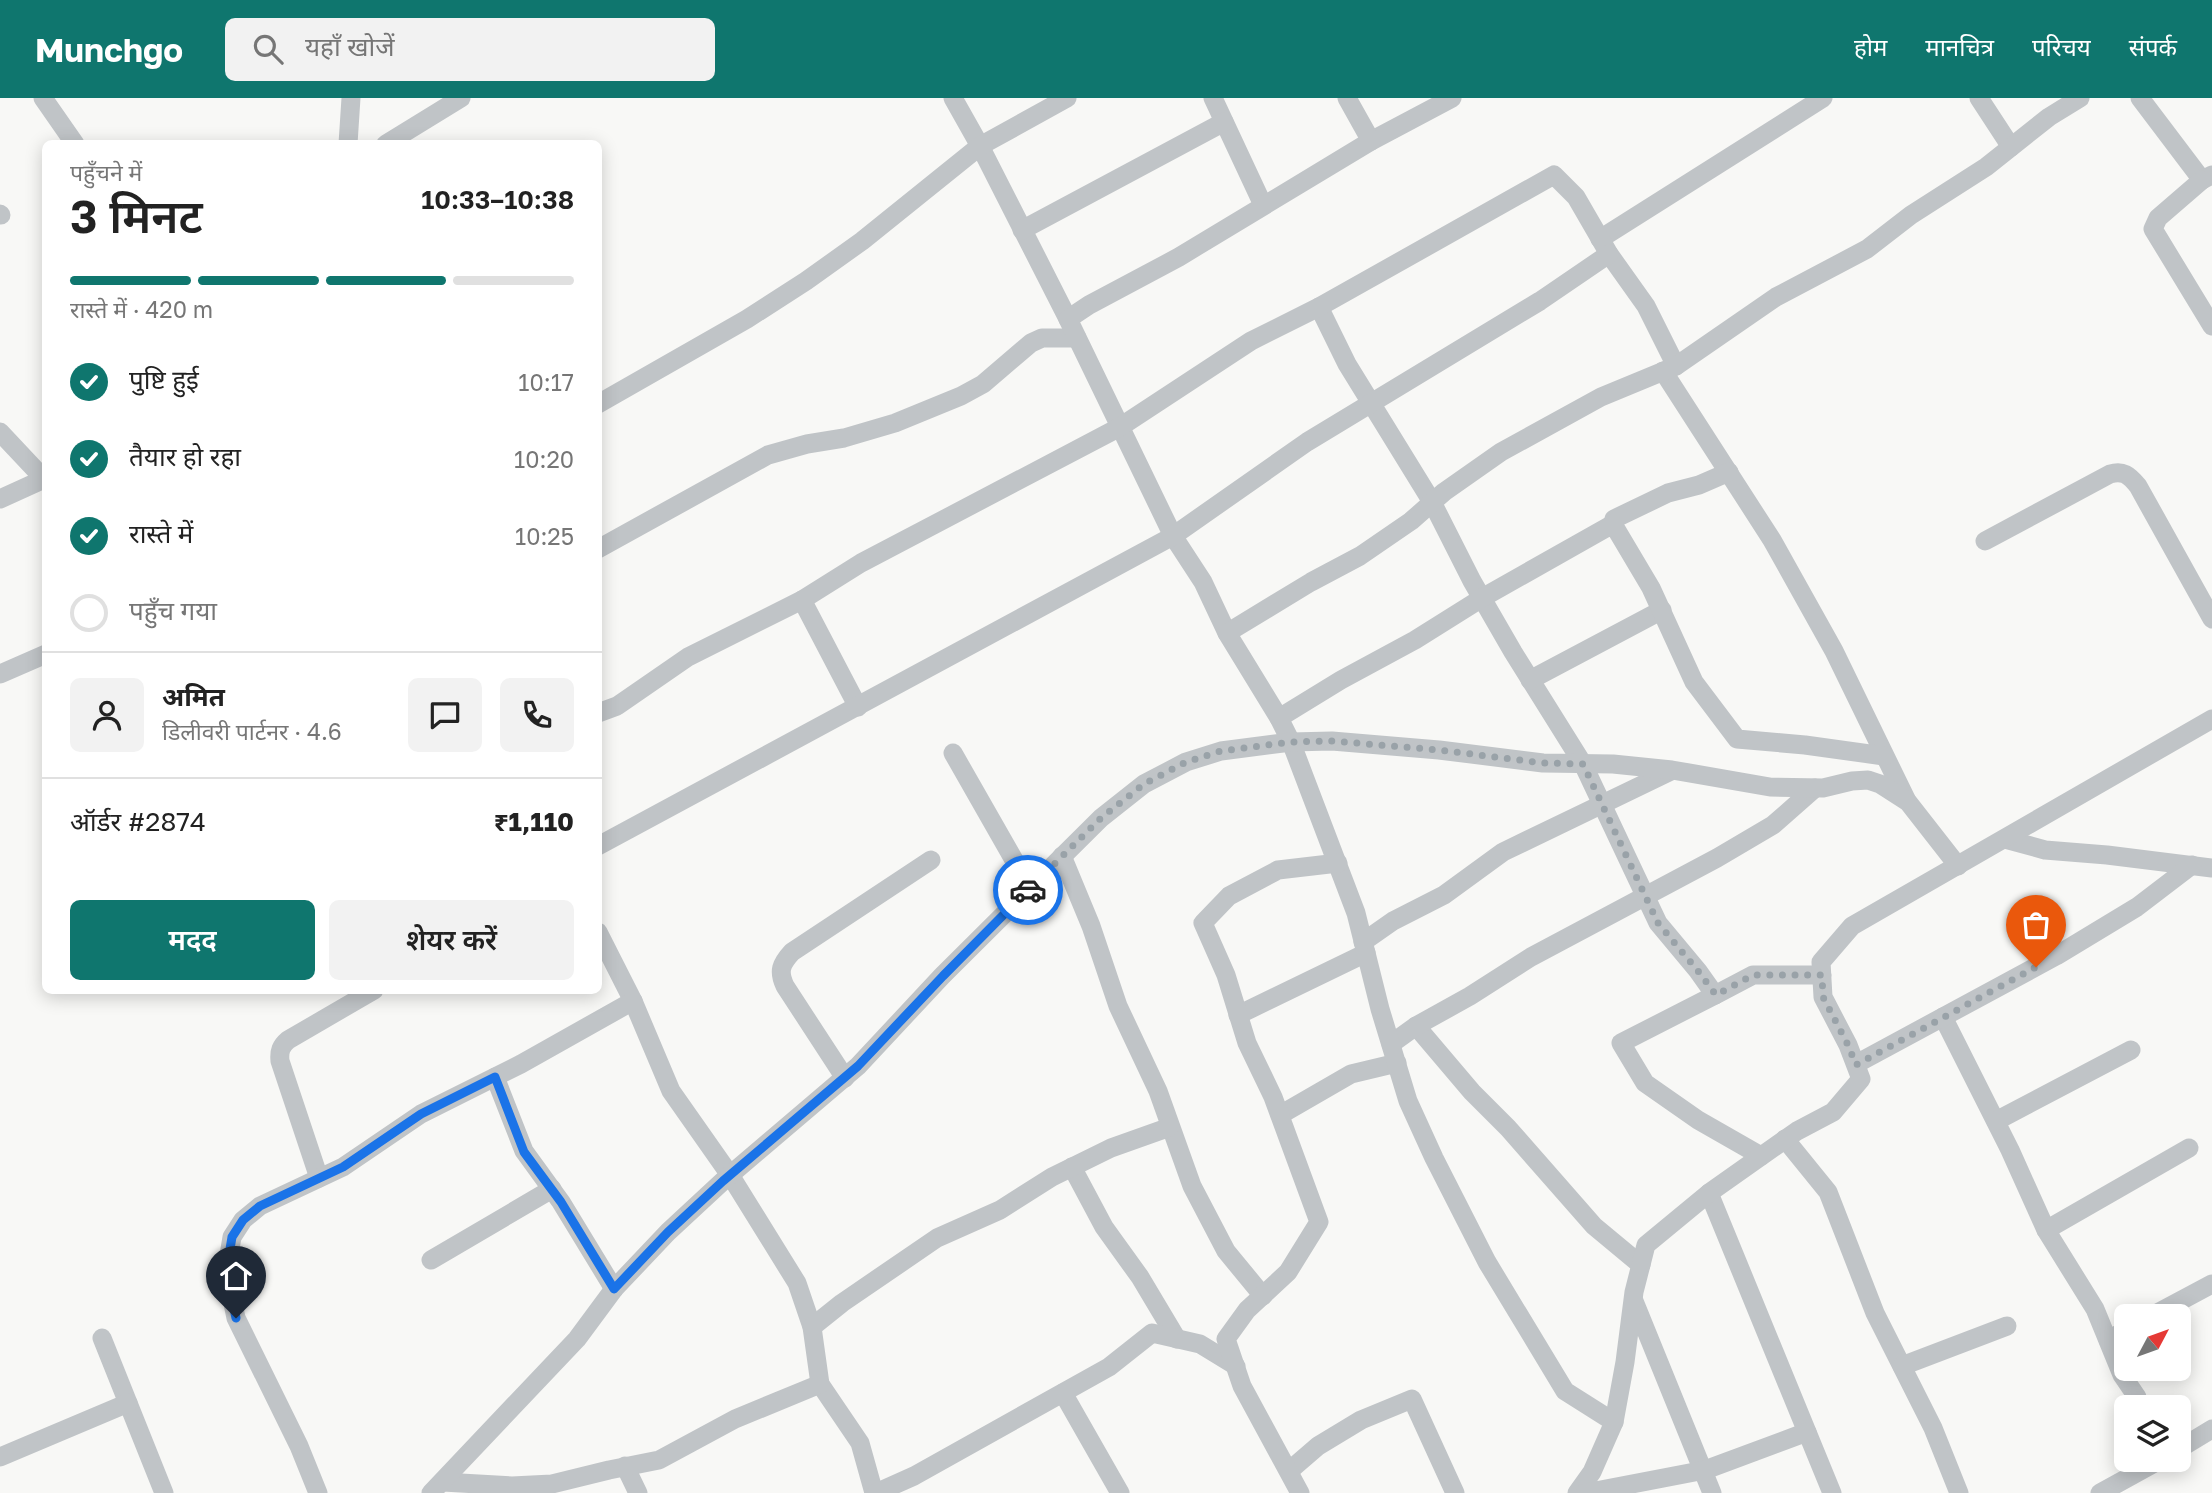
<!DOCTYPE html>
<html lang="hi">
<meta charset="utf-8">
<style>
body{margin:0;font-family:"Golos Text","Noto Sans Devanagari",sans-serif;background:#f2f2f2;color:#222;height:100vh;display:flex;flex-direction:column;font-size:26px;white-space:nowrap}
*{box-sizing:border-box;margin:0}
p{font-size:23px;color:#767676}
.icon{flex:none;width:38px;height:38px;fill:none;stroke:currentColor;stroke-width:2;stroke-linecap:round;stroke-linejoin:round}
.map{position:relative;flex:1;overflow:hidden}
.sheet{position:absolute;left:42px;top:42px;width:560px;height:854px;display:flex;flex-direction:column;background:#fff;border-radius:10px;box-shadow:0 4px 18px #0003}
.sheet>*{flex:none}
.needle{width:46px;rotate:49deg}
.controls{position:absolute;left:2114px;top:1206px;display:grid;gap:14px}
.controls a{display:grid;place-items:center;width:77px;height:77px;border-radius:10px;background:#fff;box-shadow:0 4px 18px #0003;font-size:35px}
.pin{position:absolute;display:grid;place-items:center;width:60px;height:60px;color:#fff;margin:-72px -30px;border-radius:50% 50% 50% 0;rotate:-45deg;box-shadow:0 0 7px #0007}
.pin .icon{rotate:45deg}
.courier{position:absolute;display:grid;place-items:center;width:70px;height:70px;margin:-35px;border:5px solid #1a73e8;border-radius:50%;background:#fff;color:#222;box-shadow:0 2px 9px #0007}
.overview em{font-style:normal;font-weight:600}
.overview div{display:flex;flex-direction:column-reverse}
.overview{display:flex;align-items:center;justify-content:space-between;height:119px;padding:0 28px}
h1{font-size:46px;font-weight:600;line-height:52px}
.bar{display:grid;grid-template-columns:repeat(4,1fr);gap:10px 7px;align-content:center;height:84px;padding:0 28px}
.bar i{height:9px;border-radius:5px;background:#e0e0e0}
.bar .selected{background:#0f766e}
.bar p{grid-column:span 4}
.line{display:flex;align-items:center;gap:18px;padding:0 28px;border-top:2px solid #e0e0e0}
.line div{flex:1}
.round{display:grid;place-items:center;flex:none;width:74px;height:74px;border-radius:10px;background:#f2f2f2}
ol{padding:0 28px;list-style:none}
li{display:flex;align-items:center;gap:21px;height:77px}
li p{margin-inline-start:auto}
li .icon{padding:7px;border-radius:50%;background:#0f766e;color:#fff;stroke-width:4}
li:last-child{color:#767676}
li i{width:38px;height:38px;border:4px solid #e0e0e0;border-radius:50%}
.button{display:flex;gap:14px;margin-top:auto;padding:14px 28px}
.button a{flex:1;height:80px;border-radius:10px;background:#0f766e;color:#fff;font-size:28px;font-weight:600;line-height:80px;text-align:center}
.button a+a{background:#f2f2f2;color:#222}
header{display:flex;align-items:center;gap:42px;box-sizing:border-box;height:98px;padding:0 35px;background:#0f766e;color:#fff}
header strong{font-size:33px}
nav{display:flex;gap:38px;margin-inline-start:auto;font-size:24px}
.search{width:490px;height:63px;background:#f2f2f2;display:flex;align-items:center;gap:18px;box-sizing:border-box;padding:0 24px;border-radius:10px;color:#767676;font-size:26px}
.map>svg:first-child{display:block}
</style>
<header>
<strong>Munchgo</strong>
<div class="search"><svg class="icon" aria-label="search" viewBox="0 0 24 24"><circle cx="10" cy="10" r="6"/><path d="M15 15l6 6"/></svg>यहाँ खोजें</div>
<nav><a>होम</a><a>मानचित्र</a><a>परिचय</a><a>संपर्क</a></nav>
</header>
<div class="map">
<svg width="2212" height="1395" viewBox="0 0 2212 1395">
<rect width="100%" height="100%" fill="#f8f8f6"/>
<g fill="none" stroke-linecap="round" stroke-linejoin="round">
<g stroke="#c0c4c7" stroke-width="19">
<polyline points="43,0 75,46"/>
<polyline points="953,0 980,48 1068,221"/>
<polyline points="1213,0 1263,107"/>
<polyline points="1979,0 2011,49"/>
<polyline points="2140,0 2202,82 2212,77"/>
<polyline points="1371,43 1452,0"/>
<polyline points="348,46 351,0"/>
<polyline points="386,46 461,0"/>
<polyline points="2202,82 2158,120 2153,131 2212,228"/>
<polyline points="0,116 1,117"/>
<polyline points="1022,132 1224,24"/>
<polyline points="1600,141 1823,0"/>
<polyline points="1319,209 1347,266 1432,404 1472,483 1513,554 1583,666 1658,825 1698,873 1715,897 1753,877 1822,877"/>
<polyline points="1663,273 1772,442 1834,553 1906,701"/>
<polyline points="598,306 747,221 806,183 862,143 980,48 1067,0"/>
<polyline points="0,334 46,383"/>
<polyline points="0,401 44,381"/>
<polyline points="1613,426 1614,421 1668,395 1699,387 1729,374"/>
<path d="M 1985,443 L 2110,376 C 2123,372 2129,377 2138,388 L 2212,521"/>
<polyline points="598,451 768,357 807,346 844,340 895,325 961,298 983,286 1031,245 1042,240 1077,240"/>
<polyline points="802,502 858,609"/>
<polyline points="1227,535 1203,484 1173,438 1068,221 1089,207 1179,159 1371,43 1347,0"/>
<polyline points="0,576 46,556"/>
<polyline points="1530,582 1662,512"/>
<polyline points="598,615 617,608 688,559 802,502 861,465 1120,329 1251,243 1319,209 1554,77 1576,99 1609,156 1646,208 1676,268"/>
<polyline points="1279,620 1341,582 1415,542 1482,500 1613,426 1651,490 1694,584 1737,641 1805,647 1884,658"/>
<polyline points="953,655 1030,790"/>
<polyline points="2005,741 2045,752 2107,757 2212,770"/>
<polyline points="598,748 1173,438 1307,344 1540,203 1609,156"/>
<polyline points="1062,758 1091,828 1118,908 1158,993 1192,1088 1226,1153 1263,1198"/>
<polyline points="598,834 633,903 671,993 730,1077 797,1185 812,1229 820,1286 860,1345 874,1395"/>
<polyline points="1363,844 1393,823 1444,797 1503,754 1671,673"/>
<polyline points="1715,897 1621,945 1645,985 1698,1022 1761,1058"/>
<polyline points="1238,917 1366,855"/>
<polyline points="1943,919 2010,1052 2046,1132 2095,1211 2122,1277 2137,1299"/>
<polyline points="1416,928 1472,994 1508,1030 1594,1128 1641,1167"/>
<polyline points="1391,946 1416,928 1470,898 1531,859 1717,760 1773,727 1815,690"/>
<polyline points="1856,966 2056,858 2137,809 2192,767"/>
<polyline points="495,979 524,1053 561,1104 614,1191"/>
<path d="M 845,980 L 785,888 C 778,873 781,866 792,854 L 931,762"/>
<polyline points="1280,1017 1351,976 1397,965"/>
<polyline points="1996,1023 2131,952"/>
<polyline points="1785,1041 1828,1094 1875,1215 1933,1330 1959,1395"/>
<polyline points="1072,1069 1104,1129 1140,1179 1177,1241"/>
<path d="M 319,1080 L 280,963 C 279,953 281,948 288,942 L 374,892"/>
<polyline points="1709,1095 1832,1395"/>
<polyline points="2046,1132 2189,1050"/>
<polyline points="431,1162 552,1091"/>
<polyline points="1634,1203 1712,1395"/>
<polyline points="2152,1218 2212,1186"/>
<polyline points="812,1229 842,1205 937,1140 1000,1112 1052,1079 1111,1050 1170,1029"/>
<polyline points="102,1240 164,1395"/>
<polyline points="2108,1242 2126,1232"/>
<polyline points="1902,1268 2007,1228"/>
<polyline points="1063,1295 1120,1395"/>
<polyline points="1614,1324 1565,1293 1487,1164 1434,1060 1408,1003 1380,911 1356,815 1291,644 1279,620 1227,535 1311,484 1360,458 1411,423 1444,394 1501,354 1601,299 1676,268 1776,199 1867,151 1911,117 1986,69 2049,19 2080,0"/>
<polyline points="2179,1351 2212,1331"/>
<polyline points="0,1359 128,1305"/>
<polyline points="625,1368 638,1395"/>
<polyline points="1289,1373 1318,1348 1361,1322 1412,1301 1455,1395"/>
<polyline points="443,1384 512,1388 552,1386 609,1372 659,1362 735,1321 820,1286"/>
<polyline points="318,1395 299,1348 236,1220 230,1191 229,1157 232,1139 243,1122 260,1108 343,1069 421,1016 521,966 633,903"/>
<polyline points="431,1395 577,1241 614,1191 668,1134 723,1083 858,968 942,878 1101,720 1144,686 1186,664 1221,653 1291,644 1332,643 1439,652 1543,665 1613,666 1672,672 1770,689 1823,690 1852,683 1868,682 1880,686 1908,704 1958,768"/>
<polyline points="876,1395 914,1378 1109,1269 1152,1235 1200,1246 1236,1268"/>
<polyline points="1300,1395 1242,1288 1226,1241 1247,1212 1288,1174 1319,1124 1273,999 1247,945 1226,877 1203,825 1229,798 1278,772 1338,765"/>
<polyline points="1577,1395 1592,1374 1614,1324 1625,1264 1634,1194 1646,1147 1709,1095 1797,1033 1833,1014 1861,981 1848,947 1823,899 1821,864 1852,828 2212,621"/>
<polyline points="1585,1395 1705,1372 1807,1334"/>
<polyline points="2100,1395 2160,1362"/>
</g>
</g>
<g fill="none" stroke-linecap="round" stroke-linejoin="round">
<polyline stroke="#99a2a8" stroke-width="7" stroke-dasharray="0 12.6" points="1028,792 1101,720 1144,686 1186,664 1221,653 1291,644 1332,643 1439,652 1543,665 1583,666 1658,825 1698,873 1716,897 1753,877 1822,877 1823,899 1848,947 1856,967 2036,869"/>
<polyline stroke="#1a73e8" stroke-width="9" points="236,1220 230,1191 229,1157 232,1139 243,1122 260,1108 343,1069 421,1016 495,979 524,1054 561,1104 614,1191 668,1134 723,1083 858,968 943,878 1028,792"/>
</g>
</svg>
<div class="controls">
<a><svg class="needle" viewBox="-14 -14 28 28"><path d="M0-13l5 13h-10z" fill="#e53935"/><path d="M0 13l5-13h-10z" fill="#767676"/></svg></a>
<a><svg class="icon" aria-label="layers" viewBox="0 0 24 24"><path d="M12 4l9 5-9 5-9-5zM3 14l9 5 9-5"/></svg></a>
</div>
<div class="pin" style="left:2036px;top:869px;background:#ea580c"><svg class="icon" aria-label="bag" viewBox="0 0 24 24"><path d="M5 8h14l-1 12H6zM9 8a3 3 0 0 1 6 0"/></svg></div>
<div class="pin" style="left:236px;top:1220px;background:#1f2937"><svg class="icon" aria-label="home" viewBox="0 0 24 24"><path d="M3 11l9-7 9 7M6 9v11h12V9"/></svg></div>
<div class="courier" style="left:1028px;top:792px"><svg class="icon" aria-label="car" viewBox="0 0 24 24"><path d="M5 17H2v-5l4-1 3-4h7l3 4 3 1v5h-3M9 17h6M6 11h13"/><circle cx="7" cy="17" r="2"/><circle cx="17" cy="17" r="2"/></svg></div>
<section class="sheet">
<div class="overview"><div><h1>3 मिनट</h1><p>पहुँचने में</p></div><em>10:33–10:38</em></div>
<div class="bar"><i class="selected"></i><i class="selected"></i><i class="selected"></i><i></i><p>रास्ते में · 420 m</p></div>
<ol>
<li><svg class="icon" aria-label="check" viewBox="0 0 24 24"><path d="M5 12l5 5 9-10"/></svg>पुष्टि हुई<p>10:17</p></li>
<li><svg class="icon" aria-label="check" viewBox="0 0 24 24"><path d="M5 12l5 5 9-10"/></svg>तैयार हो रहा<p>10:20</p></li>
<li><svg class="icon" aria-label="check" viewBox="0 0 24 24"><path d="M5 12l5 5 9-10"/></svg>रास्ते में<p>10:25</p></li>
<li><i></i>पहुँच गया</li>
</ol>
<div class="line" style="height:126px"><a class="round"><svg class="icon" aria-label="person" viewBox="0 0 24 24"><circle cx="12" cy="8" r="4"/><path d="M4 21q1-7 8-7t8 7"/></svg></a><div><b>अमित</b><p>डिलीवरी पार्टनर · 4.6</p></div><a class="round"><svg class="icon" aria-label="chat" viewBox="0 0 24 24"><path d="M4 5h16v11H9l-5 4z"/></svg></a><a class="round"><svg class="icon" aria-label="phone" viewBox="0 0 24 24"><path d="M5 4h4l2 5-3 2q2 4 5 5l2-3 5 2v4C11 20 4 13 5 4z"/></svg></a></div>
<div class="line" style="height:91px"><div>ऑर्डर #2874</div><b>₹1,110</b></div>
<div class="button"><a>मदद</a><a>शेयर करें</a></div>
</section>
</div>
